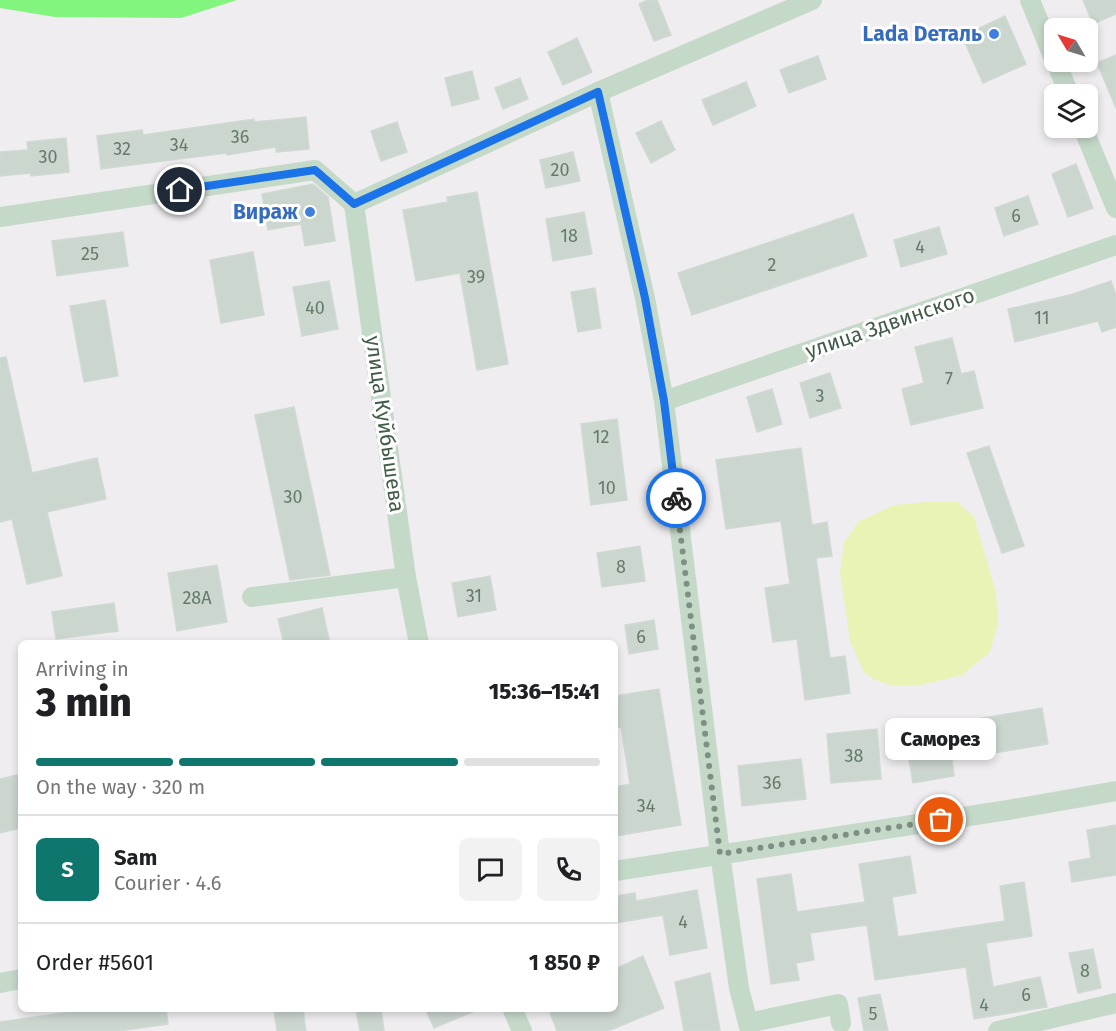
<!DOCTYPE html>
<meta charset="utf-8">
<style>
body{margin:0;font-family:"Fira Sans",sans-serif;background:#f2f2f2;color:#202124;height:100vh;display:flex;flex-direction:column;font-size:22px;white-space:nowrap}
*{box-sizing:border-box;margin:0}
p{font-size:20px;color:#757577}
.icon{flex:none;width:33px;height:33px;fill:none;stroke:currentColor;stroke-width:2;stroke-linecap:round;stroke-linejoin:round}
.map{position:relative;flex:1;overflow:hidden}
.panel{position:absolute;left:18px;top:640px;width:600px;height:372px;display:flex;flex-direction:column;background:#fff;border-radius:9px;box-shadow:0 3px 9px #0003}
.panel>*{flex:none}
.needle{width:39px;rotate:308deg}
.controls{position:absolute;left:1044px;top:18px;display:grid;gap:12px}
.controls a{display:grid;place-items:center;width:54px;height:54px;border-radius:9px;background:#fff;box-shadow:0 3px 9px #0003;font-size:30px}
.pin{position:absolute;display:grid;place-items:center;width:51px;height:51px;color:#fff;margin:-26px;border:3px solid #fff;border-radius:50%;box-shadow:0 2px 6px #0007}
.courier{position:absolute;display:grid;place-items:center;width:60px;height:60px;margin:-30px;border:4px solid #1a73e8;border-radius:50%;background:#fff;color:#222;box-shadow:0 2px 8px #0007}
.bubble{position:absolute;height:42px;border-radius:9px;background:#fff;box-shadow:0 3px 9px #0003;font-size:20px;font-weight:800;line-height:42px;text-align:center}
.head em{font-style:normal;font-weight:800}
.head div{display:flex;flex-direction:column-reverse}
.head{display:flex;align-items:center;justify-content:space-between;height:102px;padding:0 18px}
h1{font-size:39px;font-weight:800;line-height:45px}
.bar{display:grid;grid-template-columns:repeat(4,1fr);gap:9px 6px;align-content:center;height:72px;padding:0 18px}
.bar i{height:8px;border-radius:4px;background:#e0e0e0}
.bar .current{background:#0f766e}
.bar p{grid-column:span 4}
.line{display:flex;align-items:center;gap:15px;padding:0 18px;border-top:2px solid #e0e0e0}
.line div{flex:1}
.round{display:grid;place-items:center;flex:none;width:63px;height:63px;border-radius:9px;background:#f2f2f2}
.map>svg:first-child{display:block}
</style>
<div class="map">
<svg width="1116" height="1031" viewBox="0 0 1116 1031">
<rect width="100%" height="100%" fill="#efedf0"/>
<polygon fill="#eaf3b6" points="927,502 957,502 974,517 996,592 998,624 990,652 962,675 921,685 890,685 873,679 864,672 850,641 840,573 844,543 858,522 894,505"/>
<polygon fill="#82f57e" points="0,0 237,0 181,18 55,17 0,8"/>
<g fill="#cbd6cf" stroke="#d0d9d4" stroke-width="1.5">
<polygon points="648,0 657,0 671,35 654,41 639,4"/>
<polygon points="1083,0 1116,0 1116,14 1093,24"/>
<polygon points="1005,16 1026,64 983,83 962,36"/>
<polygon points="577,38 592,72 563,85 548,52"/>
<polygon points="1116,55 1116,108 1097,63"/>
<polygon points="818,56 826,79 789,93 780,70"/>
<polygon points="472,71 479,99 452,106 445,78"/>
<polygon points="520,78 528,99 503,109 495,88"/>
<polygon points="746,82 756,106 713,125 702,100"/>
<polygon points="306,117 309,149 276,152 276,147 227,155 226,153 101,169 97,136 142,130 143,135 254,119 254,122"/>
<polygon points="661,121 675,150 651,163 636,133"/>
<polygon points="397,122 407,152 381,161 371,131"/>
<polygon points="66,138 69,172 31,176 30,173 0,176 0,152 28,150 27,142"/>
<polygon points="573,152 580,181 546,188 540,160"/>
<polygon points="1076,164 1093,208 1068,217 1052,174"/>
<polygon points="313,184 328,197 335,241 305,246 301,224 268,230 262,194"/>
<polygon points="477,192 508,364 477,370 460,273 416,281 403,210 448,202 447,197"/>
<polygon points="1028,196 1038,224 1004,236 995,208"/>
<polygon points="584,212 592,254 553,261 546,219"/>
<polygon points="853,214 867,256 692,315 678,273"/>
<polygon points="939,227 947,254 901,267 894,240"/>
<polygon points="123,232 128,266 57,276 52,241"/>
<polygon points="253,252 264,315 221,323 210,260"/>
<polygon points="329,281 338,329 302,336 293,287"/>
<polygon points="1111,281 1116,295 1116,327 1102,332 1098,321 1015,342 1008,309 1070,295"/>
<polygon points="595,288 601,328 578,332 571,292"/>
<polygon points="105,300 118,376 84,382 70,306"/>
<polygon points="952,338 961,374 974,371 983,408 911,425 902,389 924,383 915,347"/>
<polygon points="6,357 32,473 97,458 106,499 47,512 62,576 27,584 12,519 0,522 0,358"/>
<polygon points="830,373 841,408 810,418 800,383"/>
<polygon points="772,389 782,424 757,432 747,397"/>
<polygon points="294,407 330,575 290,580 255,415"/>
<polygon points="617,419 627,500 591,505 581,424"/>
<polygon points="989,446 1024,546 1002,553 967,453"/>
<polygon points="801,448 812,525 827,522 832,556 816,558 830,658 845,656 850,693 805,700 797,639 773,642 765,588 790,584 781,521 726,529 716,460"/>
<polygon points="640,546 645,581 602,587 597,553"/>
<polygon points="217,565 227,622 177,631 168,573"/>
<polygon points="490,576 496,610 458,617 452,583"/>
<polygon points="114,603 118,631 56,639 52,612"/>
<polygon points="322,608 330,644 284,644 278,619"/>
<polygon points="654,620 658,649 629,654 625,625"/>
<polygon points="659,689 681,825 615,836 615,787 630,784 621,727 615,728 615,696"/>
<polygon points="1042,708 1048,744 952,760 954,776 913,783 907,748 962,738 960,722"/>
<polygon points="877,729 881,779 831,783 827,734"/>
<polygon points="801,759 806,799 742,806 738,766"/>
<polygon points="21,774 21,828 0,833 0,779"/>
<polygon points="1116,825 1116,875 1072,882 1069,862 1091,858 1087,830"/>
<polygon points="910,856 916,893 892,897 898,937 1005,921 1000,886 1024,882 1032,936 986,943 993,987 1040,977 1047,1007 974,1019 966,967 875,980 867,925 810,933 814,960 796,963 799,980 771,984 757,879 791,874 797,912 865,902 859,864"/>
<polygon points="697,890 707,948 670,955 663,915 615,923 615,896 635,893 636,901"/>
<polygon points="1093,949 1101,988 1078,993 1069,953"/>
<polygon points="643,956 664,1008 608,1031 557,1031 549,1010 615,1010 615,969"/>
<polygon points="710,973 720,1031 684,1031 675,982"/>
<polygon points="880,994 888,1031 864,1031 858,998"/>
<polygon points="84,1010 166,1010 168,1024 118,1031 0,1031 0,1022"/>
<polygon points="274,1010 303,1010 306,1031 277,1031"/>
<polygon points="356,1010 381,1010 384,1031 360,1031"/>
<polygon points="426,1010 477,1010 434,1028"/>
</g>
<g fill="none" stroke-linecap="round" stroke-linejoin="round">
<g stroke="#c5d9c9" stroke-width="20">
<polyline points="1030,0 1054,59"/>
<polyline points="1056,62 1069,94"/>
<polyline points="598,92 645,298 664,401 720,854 739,988 750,1031"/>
<polyline points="1083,128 1116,208"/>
<polyline points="354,204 598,92 812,0"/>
<polyline points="354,204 406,577 419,644"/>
<polyline points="0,217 315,170 354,204"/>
<polyline points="664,401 1116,245"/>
<polyline points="252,597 406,577"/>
<polyline points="615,871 1008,810 1116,791"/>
<polyline points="0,983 21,979"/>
<polyline points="513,1010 522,1031"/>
<polyline points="748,1023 838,1004 841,1023"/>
<polyline points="998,1031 1116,1003"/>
</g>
</g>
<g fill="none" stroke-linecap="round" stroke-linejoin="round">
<polyline stroke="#7f8f83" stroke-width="6" stroke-dasharray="0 10.8" points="676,498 720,854 941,820"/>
<polyline stroke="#1a73e8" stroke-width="8" points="180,190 315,170 354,204 598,92 645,298 664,401 676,498"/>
</g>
<g fill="#3f7fe0" stroke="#fff" stroke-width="2">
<circle cx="994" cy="34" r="6"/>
<circle cx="310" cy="212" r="6"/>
</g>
<g text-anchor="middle" stroke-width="6" stroke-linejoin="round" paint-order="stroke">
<g font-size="18" fill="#657a6a">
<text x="240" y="143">36</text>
<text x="179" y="151">34</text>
<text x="122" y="155">32</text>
<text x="48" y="163">30</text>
<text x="560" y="176">20</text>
<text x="1016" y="222">6</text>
<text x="569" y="242">18</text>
<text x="920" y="253">4</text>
<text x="90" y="260">25</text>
<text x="772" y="271">2</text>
<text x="476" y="283">39</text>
<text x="315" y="314">40</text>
<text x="1042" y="324">11</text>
<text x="949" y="385">7</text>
<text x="820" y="402">3</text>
<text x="601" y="443">12</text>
<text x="607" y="494">10</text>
<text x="293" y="503">30</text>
<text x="621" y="573">8</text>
<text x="474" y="602">31</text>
<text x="197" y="604">28А</text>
<text x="641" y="643">6</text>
<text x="854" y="762">38</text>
<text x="772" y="789">36</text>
<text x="646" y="812">34</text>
<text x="683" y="928">4</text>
<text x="1085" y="977">8</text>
<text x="1026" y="1001">6</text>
<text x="984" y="1011">4</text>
<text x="873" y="1020">5</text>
</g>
<g font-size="21" font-weight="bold" fill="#366cbe" stroke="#fff" text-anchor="end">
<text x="982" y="41">Lada Dеталь</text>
<text x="298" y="219">Вираж</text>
</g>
<g font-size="21" fill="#435c49" stroke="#fff">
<text transform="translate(890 323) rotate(-19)" y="7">улица Здвинского</text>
<text transform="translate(385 424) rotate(82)" y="7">улица Куйбышева</text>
</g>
</g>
</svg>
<div class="controls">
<a><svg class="needle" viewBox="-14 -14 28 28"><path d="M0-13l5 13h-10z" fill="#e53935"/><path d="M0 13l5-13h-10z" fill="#757577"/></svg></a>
<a><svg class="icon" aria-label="layers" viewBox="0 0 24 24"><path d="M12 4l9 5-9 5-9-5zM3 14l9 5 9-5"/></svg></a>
</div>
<div class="pin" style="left:941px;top:820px;background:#ea580c"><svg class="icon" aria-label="bag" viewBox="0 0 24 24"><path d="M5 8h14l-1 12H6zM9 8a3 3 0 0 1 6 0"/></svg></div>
<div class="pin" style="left:180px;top:190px;background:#1f2937"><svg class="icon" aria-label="home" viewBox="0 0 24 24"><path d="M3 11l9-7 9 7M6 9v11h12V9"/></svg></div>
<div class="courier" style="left:676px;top:498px"><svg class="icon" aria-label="bike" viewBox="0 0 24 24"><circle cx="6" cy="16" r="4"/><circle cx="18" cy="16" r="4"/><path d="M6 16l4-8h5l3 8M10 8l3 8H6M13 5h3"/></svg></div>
<div class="bubble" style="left:885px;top:718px;width:111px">Саморез</div>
<section class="panel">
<div class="head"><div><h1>3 min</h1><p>Arriving in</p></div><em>15:36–15:41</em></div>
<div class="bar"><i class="current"></i><i class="current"></i><i class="current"></i><i></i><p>On the way · 320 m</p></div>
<div class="line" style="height:108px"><b class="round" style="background:#0f766e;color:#fff">S</b><div><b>Sam</b><p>Courier · 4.6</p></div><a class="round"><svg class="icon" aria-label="chat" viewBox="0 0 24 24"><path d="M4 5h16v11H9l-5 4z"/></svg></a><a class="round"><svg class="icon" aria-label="phone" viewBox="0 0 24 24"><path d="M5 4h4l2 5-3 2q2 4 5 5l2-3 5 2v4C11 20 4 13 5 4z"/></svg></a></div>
<div class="line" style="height:78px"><div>Order #5601</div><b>1 850 ₽</b></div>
</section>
</div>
